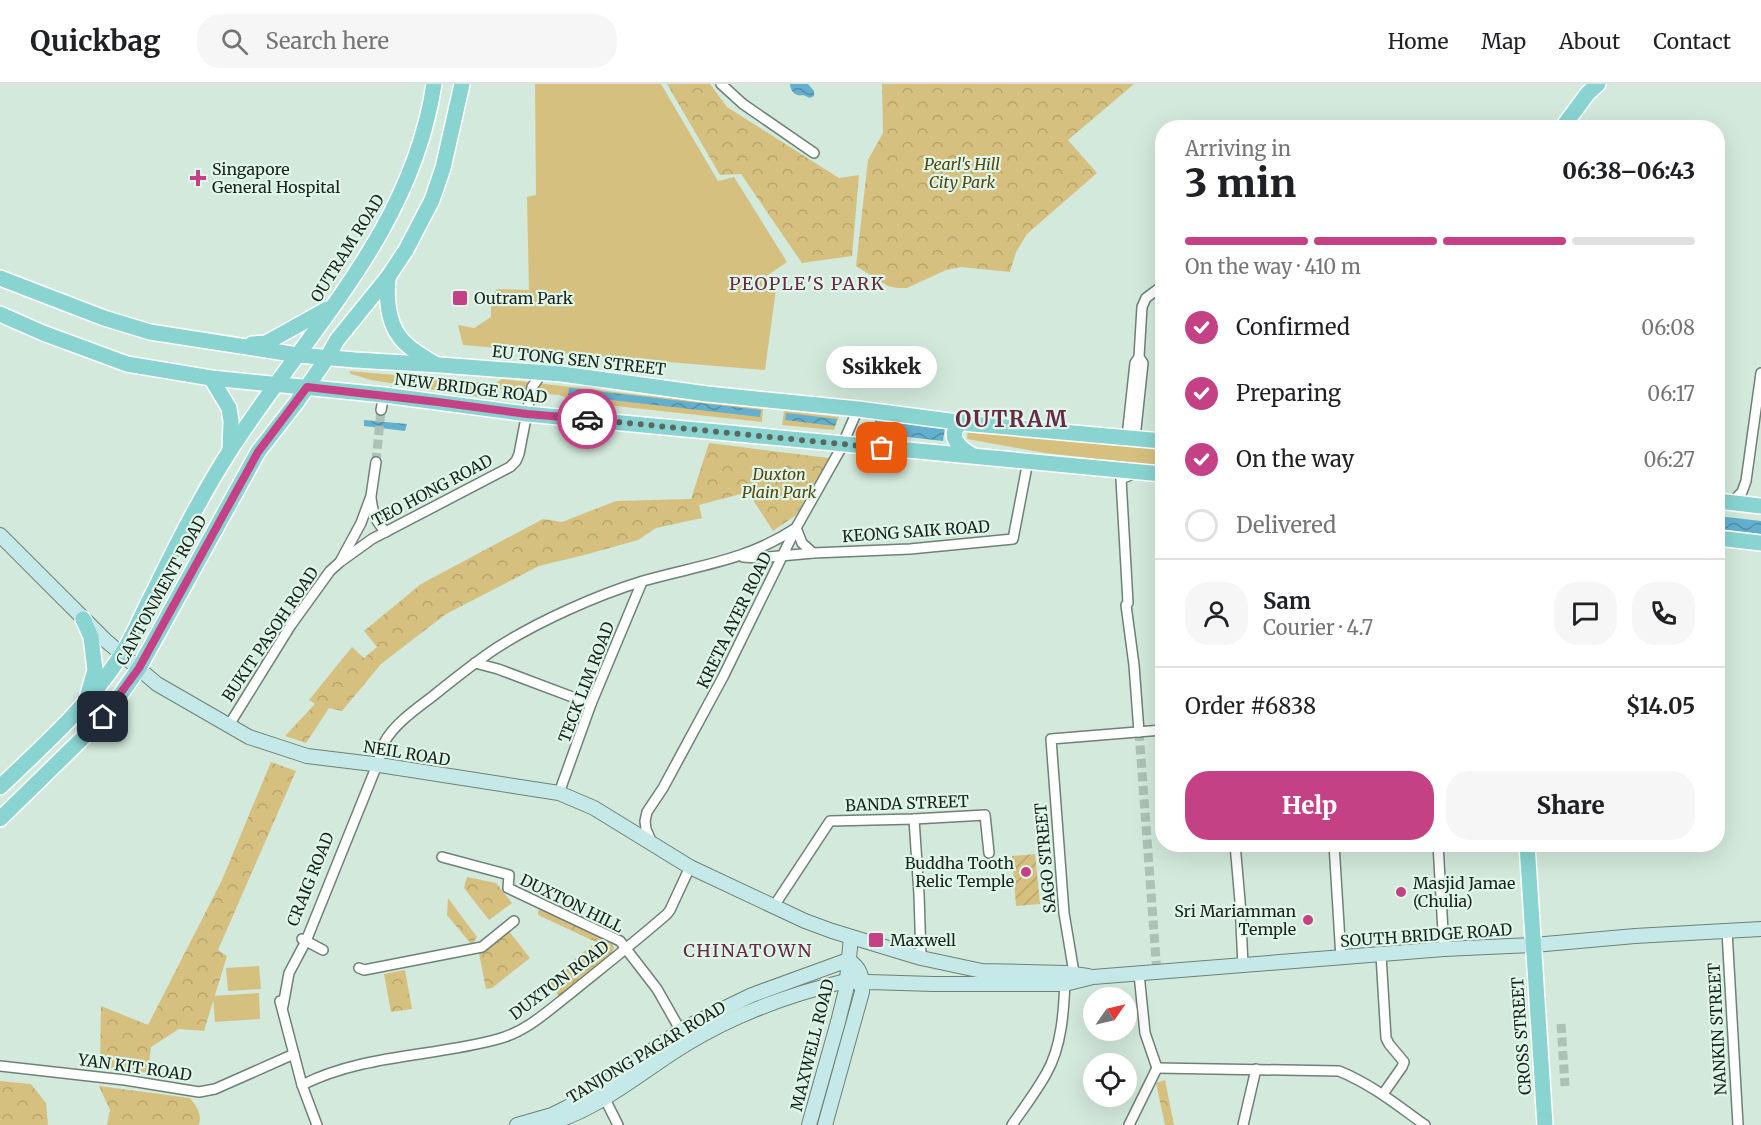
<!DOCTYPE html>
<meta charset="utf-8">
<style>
body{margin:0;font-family:Merriweather,serif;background:#f6f6f6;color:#202124;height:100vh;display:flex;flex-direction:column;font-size:22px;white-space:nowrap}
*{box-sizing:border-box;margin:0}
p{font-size:20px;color:#757577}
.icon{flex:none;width:33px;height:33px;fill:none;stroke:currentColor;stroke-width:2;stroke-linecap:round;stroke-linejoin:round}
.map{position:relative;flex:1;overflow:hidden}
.panel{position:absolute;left:1155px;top:36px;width:570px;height:732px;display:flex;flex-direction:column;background:#fff;border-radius:24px;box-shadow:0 6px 24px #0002}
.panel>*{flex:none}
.needle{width:39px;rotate:56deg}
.fabs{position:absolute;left:1083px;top:903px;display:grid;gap:12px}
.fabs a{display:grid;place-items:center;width:54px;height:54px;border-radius:50%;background:#fff;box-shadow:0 6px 24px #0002;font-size:30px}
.pin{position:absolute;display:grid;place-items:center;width:51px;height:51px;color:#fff;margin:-26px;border-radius:12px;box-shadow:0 3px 9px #0006}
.courier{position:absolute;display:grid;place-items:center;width:60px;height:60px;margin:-30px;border:4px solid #c54185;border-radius:50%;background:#fff;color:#222;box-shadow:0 2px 8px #0007}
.bubble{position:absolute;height:42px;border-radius:21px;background:#fff;box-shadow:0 6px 24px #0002;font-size:20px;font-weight:800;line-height:42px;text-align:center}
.summary em{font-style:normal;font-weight:800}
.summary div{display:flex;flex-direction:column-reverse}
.summary{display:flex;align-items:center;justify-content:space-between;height:102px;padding:0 30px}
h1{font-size:39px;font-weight:800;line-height:45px}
.bar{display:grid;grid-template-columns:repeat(4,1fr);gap:9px 6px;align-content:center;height:72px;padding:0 30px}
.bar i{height:8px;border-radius:4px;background:#e0e0e0}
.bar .selected{background:#c54185}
.bar p{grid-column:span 4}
.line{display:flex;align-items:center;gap:15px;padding:0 30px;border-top:2px solid #e0e0e0}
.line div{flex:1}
.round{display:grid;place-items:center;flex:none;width:63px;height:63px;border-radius:24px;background:#f6f6f6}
ol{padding:0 30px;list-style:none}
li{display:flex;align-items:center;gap:18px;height:66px}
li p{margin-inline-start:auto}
li .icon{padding:6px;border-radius:50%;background:#c54185;color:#fff;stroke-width:4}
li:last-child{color:#757577}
li i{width:33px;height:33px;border:3px solid #e0e0e0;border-radius:50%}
.button{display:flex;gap:12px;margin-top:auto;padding:12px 30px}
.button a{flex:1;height:69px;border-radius:24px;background:#c54185;color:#fff;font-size:24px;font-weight:800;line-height:69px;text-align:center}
.button a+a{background:#f6f6f6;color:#202124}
header{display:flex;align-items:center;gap:36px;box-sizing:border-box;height:84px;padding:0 30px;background:#fff;border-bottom:2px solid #e0e0e0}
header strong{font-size:28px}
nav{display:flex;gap:33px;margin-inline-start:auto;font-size:21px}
.search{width:420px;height:54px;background:#f6f6f6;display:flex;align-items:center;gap:15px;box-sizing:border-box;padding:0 21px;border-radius:24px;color:#757577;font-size:22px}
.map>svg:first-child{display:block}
</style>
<header>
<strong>Quickbag</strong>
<div class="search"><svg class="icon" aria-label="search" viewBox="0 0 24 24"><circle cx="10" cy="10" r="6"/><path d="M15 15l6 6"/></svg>Search here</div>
<nav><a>Home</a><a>Map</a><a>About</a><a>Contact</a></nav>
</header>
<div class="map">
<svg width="1761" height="1041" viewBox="0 0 1761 1041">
<defs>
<pattern id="forest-crowns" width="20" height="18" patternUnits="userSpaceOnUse" patternTransform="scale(1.5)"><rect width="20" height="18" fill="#d6c07f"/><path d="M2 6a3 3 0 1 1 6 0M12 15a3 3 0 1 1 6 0" fill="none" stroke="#b7a56d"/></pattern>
<pattern id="garden-furrows" width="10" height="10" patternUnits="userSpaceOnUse" patternTransform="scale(1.5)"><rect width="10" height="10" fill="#d6c07f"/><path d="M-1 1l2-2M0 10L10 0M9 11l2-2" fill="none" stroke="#b7a56d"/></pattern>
<pattern id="water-waves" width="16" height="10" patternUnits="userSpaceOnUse" patternTransform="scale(1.5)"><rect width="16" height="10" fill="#62b0ce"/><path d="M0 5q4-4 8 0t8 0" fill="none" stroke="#508fa7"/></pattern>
</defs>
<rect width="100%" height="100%" fill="#d2e9db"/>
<g fill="#d6c07f">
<polygon points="535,0 661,0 718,97 734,93 787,178 765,193 765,205 776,205 765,286 463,261 458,241 474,244 491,233 491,214 497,205 529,206 527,113 536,111"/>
<polygon points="349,287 486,299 486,314 371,296 351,290"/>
<polygon points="502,295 763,325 762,338 579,318 559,311 501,305 497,303 496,299"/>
<polygon points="784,327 839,333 834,346 782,341"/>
<polygon points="968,343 1162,366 1162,382 1045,369 967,355"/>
<polygon points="259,882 261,905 228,907 226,884"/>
<polygon points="259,909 260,935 215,938 213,912"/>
</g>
<g fill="url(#forest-crowns)">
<polygon points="667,0 710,0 727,23 839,94 859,91 852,172 802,179 741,90 720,91"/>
<polygon points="882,0 1134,0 1068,56 1097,89 1027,150 1016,168 1010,188 961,183 946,186 907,204 897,204 888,202 856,182 868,76 883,49"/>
<polygon points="709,359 829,374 796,431 773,447 748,408 699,421 702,434 656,444 638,456 588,470 539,482 446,530 381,580 342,627 329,624 306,659 285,652 315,620 309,616 352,563 364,574 377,563 364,547 421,500 543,435 562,438 616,417 691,415"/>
<polygon points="271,678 296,687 218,866 227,872 204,947 179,945 151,963 148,989 100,982 101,922 148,941 222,796"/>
<polygon points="467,793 496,799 512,819 489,836 464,804"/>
<polygon points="448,814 477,853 472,861 447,831"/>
<polygon points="539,825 609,855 614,863 612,870 559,912 547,897 596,858 538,831 538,827"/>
<polygon points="508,846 530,874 492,904 486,905 479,869"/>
<polygon points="405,886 412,925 391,928 384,890"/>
<polygon points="1165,996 1174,1041 1165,1041 1156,999"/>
<polygon points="0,997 31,1000 46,1019 48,1041 0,1041"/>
<path d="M 99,1002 L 190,1014 C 197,1023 202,1030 199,1041 L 107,1041 L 110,1026 Z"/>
</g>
<polygon fill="url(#garden-furrows)" points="1035,770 1040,820 1016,822 1012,772"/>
<g fill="url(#water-waves)">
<path d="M 790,0 L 808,0 L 814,7 L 814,12 L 810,14 L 803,11 C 796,13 790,7 790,0 Z"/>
<polygon points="569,304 761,326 760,333 568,311"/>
<polygon points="786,329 837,335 835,342 785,336"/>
<polygon points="364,336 407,340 405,347 364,342"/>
<polygon points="875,336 945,343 943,357 874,349"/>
<polygon points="1718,432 1761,437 1761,450 1718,445"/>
</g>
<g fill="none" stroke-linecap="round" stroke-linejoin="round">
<g stroke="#adc1b5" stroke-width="9" stroke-dasharray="9 4.5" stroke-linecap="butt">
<polyline points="376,378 381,326"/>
<polyline points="1139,648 1157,889"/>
<polyline points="1561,940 1565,1002"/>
</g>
<g stroke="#6d8275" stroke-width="12">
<g id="street">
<polyline points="721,0 743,20 814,69"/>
<polyline points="381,326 384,311"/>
<polyline points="1127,353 1135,279 1139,273"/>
<polyline points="1135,354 1143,279 1139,273 1142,223 1146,214 1162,202"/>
<polyline points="1133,390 1121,395 1128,519 1126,521 1134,581 1139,648"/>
<path d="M 371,414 C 373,429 375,437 386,448"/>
<polyline points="1731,419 1742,408 1746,397 1761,289"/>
<polyline points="796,444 802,459 813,469"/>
<polyline points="743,473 758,474 813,469 910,465 1013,455 1028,377"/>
<polyline points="341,476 361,439 371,412 376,378"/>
<polyline points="475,579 498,585 591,620"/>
<polyline points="229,641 291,541 330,487 340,478 372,455 510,383 516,377 519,370 532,303 543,288"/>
<polyline points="559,709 591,620 642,498"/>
<polyline points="914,735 919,810 921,874"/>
<polyline points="652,759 646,745 645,737 647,728 663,704 723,593 796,444 840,366 858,325"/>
<polyline points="1235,760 1240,817 1243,882"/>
<polyline points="1334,760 1341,874"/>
<polyline points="1438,760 1444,865"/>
<polyline points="442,773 509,791 508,804 620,857 657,905 682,949"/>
<polyline points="774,822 830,737 914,735 985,731 989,769"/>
<polyline points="1727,847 1738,1041"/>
<polyline points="302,855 323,866"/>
<polyline points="1381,871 1386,954 1389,960 1404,978 1402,983 1383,1010"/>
<polyline points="359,884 364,886 482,863 514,837"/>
<polyline points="1074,889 1064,829 1051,655 1162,646"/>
<polyline points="1139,890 1145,949 1157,984"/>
<polyline points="280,917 302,1001 317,1041"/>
<path d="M 283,922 L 289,889 L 306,857 L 377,681 C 380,674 381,666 384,659 C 394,640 416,625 433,612 C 454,595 475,578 498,563 C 539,537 597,511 643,497 C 699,481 746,477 796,444"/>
<polyline points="0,982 125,996 199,1008 215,1005 294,970"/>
<path d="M 1157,984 L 1339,987 C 1371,1000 1397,1021 1425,1041"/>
<path d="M 302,1001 C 363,970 433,973 498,955 C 526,948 549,926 571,909 C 603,883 636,857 667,830 L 670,826 L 690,783"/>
<polyline points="603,1011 618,1041"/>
<path d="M 1012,1041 C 1023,1025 1036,1008 1046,990 C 1062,963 1064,925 1065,895"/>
<polyline points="1129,1041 1157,984"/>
<polyline points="1243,1041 1256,985"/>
</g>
</g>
<g stroke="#6d8275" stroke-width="16">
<g id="secondary">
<polyline points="0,451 105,556 157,600 249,653 307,672 373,680 559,709 594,724 690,783 805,837 832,847 921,874 982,887 1066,889 1088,892"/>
<path d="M 517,1041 L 552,1031 L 566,1024 L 599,1004 L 681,946 L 721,926 L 752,911 L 848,876 C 860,883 863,893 862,908 L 825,1041"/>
<path d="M 544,1041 C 599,1026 640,988 688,959 C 736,930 791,910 846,897 L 862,899 L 869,898 L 933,900 L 1065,900 L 1093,893 L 1444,865 L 1534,861 L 1635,852 L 1761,845"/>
<polyline points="809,1041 838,938 846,906 851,853"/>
</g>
</g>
<g stroke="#fff" stroke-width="18">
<g id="primary">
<polyline points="1562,44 1588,9 1598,0"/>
<path d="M 388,193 C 386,215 387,242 405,259 C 413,267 425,274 435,280"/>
<polyline points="0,194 104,234 150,248 298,271 355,276 440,281 562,290 707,310 858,325 973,340 1162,357"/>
<polyline points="0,230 43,249 127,280 211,294 384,311 527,330 1162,390"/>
<polyline points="252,260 266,259 327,225"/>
<polyline points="211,294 229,324 231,337 230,366"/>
<path d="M 962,338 C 945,350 959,364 972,371"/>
<polyline points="1718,417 1761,422"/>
<polyline points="1718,454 1761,459"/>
<polyline points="83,535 91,553 95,586 88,610"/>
<path d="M 0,703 C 43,662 87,623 120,573 C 134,552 143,527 155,505 C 178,457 202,410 231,365 C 308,246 412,147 434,0"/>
<polyline points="0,735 95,642 112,623 139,584 258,368 296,319 327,274 337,256 388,193 406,166 432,116 443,84 462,0"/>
<polyline points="1527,760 1545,1041"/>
</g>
</g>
<use href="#street" stroke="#fff" stroke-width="9"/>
<use href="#secondary" stroke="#c4e9e8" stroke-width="14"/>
<use href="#primary" stroke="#89d4d1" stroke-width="15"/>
</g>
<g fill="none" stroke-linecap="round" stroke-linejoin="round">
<polyline stroke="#5a6860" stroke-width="6" stroke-dasharray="0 10.8" points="587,335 882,364"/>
<polyline stroke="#c54185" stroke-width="8" points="103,633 139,584 258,368 307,303 438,318 527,330 587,335"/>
</g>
<g fill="#c54185" stroke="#dff6e8" stroke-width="2">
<path d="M195 85h6v6h6v6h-6v6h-6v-6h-6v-6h6z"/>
<rect x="452" y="206" width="16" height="16" rx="3"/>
<circle cx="1026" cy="788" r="6"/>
<circle cx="1401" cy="808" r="6"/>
<circle cx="1308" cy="836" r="6"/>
<rect x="868" y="848" width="16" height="16" rx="3"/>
</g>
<g text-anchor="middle" stroke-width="4.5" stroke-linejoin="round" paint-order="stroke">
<g font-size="16" font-style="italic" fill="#544511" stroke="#dff6e8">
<text x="962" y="86">Pearl's Hill<tspan x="962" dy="18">City Park</tspan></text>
<text x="779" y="396">Duxton<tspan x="779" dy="18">Plain Park</tspan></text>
</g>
<g font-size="16" fill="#19221d" stroke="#dff6e8" text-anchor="start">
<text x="212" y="91">Singapore<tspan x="212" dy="18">General Hospital</tspan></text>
<text x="474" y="220">Outram Park</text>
<text x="1014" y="785" text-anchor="end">Buddha Tooth<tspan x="1014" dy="18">Relic Temple</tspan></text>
<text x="1413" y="805">Masjid Jamae<tspan x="1413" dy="18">(Chulia)</tspan></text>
<text x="1296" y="833" text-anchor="end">Sri Mariamman<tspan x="1296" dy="18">Temple</tspan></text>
<text x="890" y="862">Maxwell</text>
</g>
<g font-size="16" fill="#19221d" stroke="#dff6e8">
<text transform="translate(347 164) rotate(-58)" y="6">OUTRAM ROAD</text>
<text transform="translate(579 276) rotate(6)" y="6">EU TONG SEN STREET</text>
<text transform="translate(471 304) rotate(7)" y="6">NEW BRIDGE ROAD</text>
<text transform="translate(432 406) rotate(-28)" y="6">TEO HONG ROAD</text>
<text transform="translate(916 447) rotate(-4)" y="6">KEONG SAIK ROAD</text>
<text transform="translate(161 506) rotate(-61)" y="6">CANTONMENT ROAD</text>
<text transform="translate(734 536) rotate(-64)" y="6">KRETA AYER ROAD</text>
<text transform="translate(270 550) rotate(-56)" y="6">BUKIT PASOH ROAD</text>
<text transform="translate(586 598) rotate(-69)" y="6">TECK LIM ROAD</text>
<text transform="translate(407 669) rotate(9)" y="6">NEIL ROAD</text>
<text transform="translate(907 719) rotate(-2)" y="6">BANDA STREET</text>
<text transform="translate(1045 774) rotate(-95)" y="6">SAGO STREET</text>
<text transform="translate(310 795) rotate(-68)" y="6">CRAIG ROAD</text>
<text transform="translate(572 819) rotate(26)" y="6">DUXTON HILL</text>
<text transform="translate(1426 851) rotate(-4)" y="6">SOUTH BRIDGE ROAD</text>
<text transform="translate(559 896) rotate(-37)" y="6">DUXTON ROAD</text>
<text transform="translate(1717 945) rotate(-93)" y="6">NANKIN STREET</text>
<text transform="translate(1521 952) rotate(-94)" y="6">CROSS STREET</text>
<text transform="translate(812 961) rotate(-76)" y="6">MAXWELL ROAD</text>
<text transform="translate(646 968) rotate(-31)" y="6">TANJONG PAGAR ROAD</text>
<text transform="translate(135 983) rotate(8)" y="6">YAN KIT ROAD</text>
</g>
<g font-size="18" letter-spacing="1.5" fill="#682848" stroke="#dff6e8">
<text x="807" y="206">PEOPLE'S PARK</text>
<text x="748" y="873">CHINATOWN</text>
</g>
<g font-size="22" font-weight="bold" letter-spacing="1.5" fill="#682848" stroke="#dff6e8">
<text x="1012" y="343">OUTRAM</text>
</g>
</g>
</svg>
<div class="fabs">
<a><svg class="needle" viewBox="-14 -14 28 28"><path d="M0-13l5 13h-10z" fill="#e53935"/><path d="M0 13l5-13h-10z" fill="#757577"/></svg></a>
<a><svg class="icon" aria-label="locate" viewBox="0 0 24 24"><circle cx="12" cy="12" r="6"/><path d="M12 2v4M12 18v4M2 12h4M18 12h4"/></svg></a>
</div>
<div class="pin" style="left:882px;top:364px;background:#ea580c"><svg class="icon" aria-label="bag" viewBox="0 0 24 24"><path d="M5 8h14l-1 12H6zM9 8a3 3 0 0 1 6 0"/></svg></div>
<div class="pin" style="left:103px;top:633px;background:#1f2937"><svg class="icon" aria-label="home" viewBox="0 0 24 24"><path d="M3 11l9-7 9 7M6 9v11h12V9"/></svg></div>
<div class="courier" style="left:587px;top:335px"><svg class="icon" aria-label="car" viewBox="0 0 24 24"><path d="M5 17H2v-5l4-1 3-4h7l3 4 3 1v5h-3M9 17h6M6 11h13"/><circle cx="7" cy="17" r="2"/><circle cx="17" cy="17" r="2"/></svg></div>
<div class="bubble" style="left:826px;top:262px;width:111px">Ssikkek</div>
<section class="panel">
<div class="summary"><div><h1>3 min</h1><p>Arriving in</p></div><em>06:38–06:43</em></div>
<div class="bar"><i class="selected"></i><i class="selected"></i><i class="selected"></i><i></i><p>On the way · 410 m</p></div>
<ol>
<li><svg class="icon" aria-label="check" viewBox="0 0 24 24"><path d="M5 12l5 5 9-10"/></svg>Confirmed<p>06:08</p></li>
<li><svg class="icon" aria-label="check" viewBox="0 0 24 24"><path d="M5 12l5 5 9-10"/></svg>Preparing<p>06:17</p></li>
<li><svg class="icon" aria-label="check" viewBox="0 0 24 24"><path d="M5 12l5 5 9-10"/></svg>On the way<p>06:27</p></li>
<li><i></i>Delivered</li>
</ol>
<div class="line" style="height:108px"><a class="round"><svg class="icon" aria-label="person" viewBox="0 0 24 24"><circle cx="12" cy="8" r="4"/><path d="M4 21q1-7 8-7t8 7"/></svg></a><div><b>Sam</b><p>Courier · 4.7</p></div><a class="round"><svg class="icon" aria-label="chat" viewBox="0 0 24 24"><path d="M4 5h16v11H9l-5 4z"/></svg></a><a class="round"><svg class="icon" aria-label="phone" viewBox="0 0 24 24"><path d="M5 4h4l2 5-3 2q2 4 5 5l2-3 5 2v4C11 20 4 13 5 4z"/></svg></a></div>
<div class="line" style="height:78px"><div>Order #6838</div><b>$14.05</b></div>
<div class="button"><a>Help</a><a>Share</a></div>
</section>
</div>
